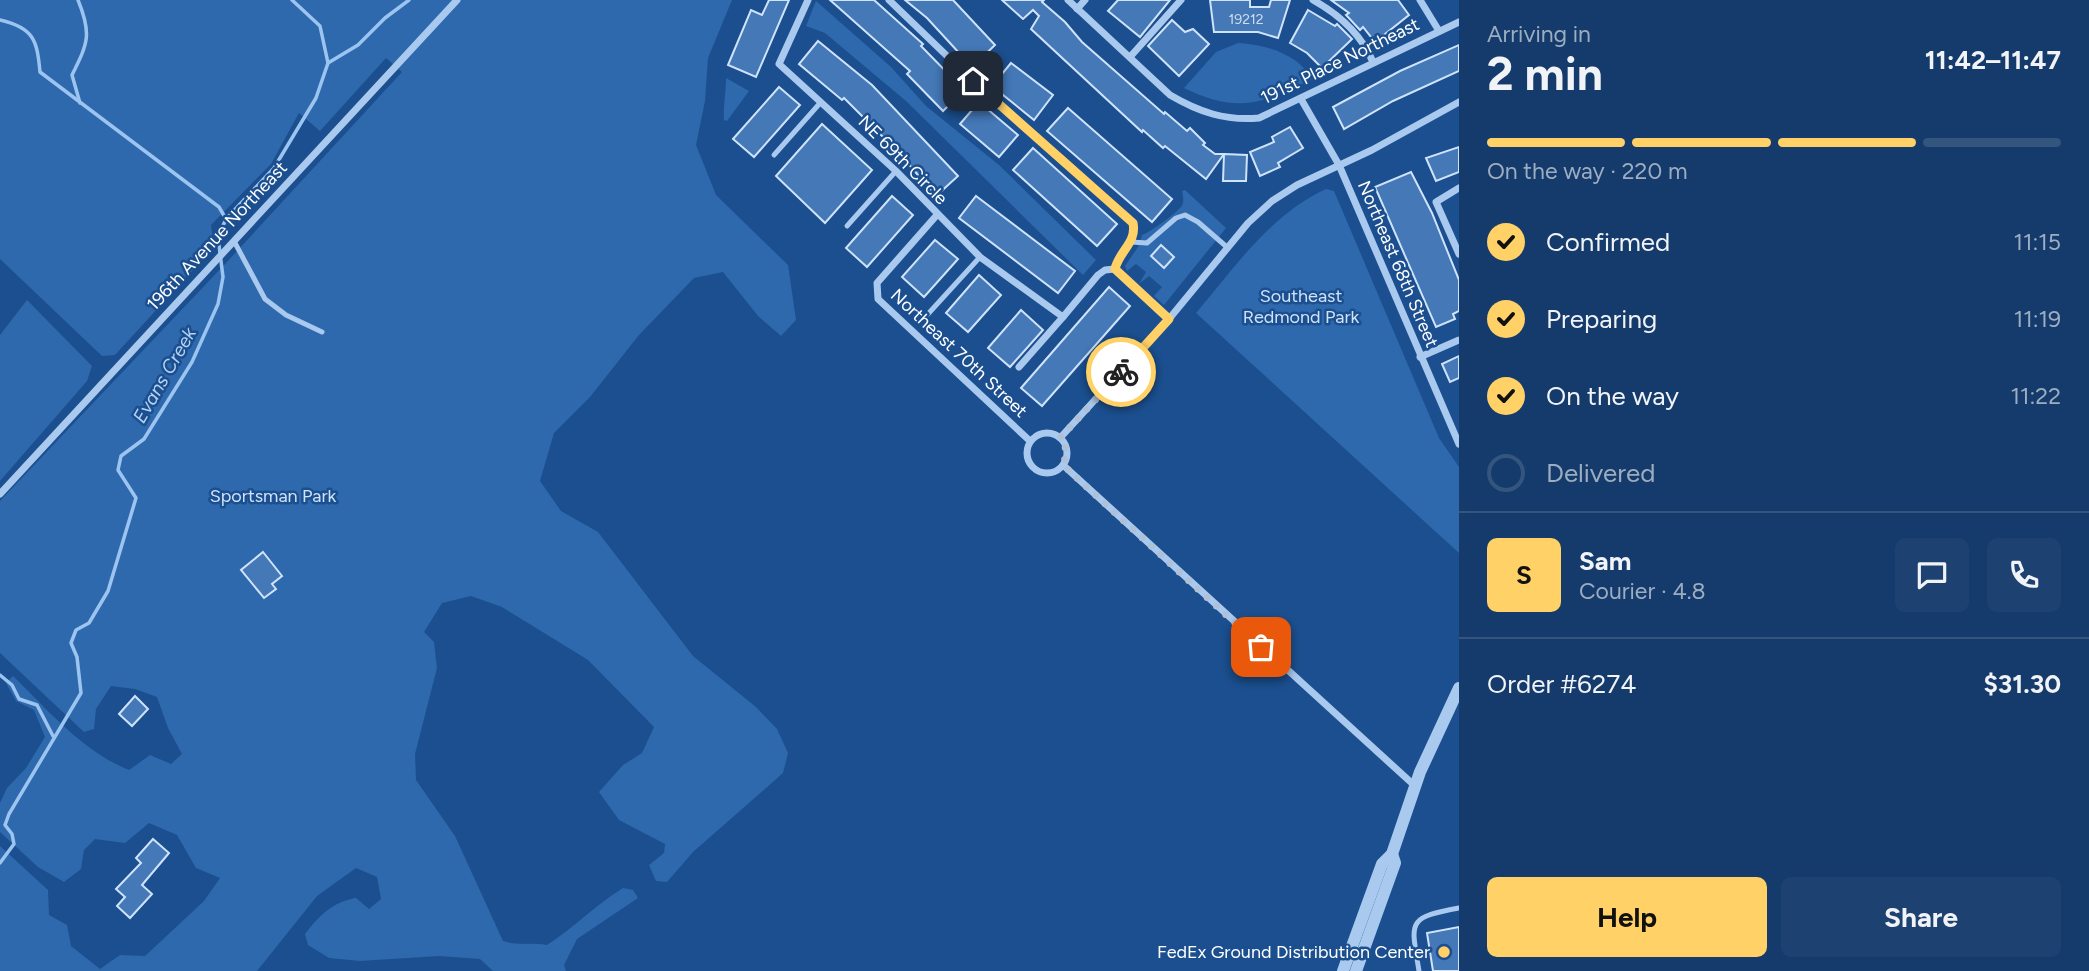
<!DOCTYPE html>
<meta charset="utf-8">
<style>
body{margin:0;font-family:Figtree,sans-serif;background:#1d4271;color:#f1f3f6;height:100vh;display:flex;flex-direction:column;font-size:26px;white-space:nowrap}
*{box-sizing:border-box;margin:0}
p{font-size:23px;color:#9dadc1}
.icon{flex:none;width:38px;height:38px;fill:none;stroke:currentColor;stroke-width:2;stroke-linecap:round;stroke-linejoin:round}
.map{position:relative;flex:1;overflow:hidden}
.side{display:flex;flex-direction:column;background:#143b6b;width:630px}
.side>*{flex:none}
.pin{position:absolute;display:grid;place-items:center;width:60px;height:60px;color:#fff;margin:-30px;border-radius:14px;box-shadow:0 4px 10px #0006}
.courier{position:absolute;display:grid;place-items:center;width:70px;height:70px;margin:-35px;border:5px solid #ffd166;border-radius:50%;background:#fff;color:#222;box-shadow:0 2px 9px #0007}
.head em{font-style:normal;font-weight:700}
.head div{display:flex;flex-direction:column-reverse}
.head{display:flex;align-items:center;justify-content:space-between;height:119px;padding:0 28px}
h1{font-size:46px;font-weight:700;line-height:52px}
.bar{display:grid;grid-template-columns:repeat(4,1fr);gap:10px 7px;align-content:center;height:84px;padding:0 28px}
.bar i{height:9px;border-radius:5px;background:#33557e}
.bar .current{background:#ffd166}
.bar p{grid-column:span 4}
.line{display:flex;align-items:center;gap:18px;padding:0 28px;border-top:2px solid #33557e}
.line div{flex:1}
.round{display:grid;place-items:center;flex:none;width:74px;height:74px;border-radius:10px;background:#1d4271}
ol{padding:0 28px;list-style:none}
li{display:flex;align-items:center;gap:21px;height:77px}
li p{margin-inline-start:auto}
li .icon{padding:7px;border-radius:50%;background:#ffd166;color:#111;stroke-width:4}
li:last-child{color:#9dadc1}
li i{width:38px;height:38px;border:4px solid #33557e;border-radius:50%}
.primary-button{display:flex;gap:14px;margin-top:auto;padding:14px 28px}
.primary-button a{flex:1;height:80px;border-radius:10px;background:#ffd166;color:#111;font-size:28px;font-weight:700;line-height:80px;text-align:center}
.primary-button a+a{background:#1d4271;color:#f1f3f6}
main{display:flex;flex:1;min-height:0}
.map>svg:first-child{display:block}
</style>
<main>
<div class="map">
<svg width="1459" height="971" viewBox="0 0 1459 971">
<rect width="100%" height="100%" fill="#1b4f8f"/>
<g fill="#2e69ad">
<path d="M 0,0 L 732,0 L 708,58 L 705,101 L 696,145 L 716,195 L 788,265 L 796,320 L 781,336 L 758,316 L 723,272 L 694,278 L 639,335 L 590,397 L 554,433 L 540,481 L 561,511 L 598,532 L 693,656 L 756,707 L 777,729 L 788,753 L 783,773 L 693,852 L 667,882 L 656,881 L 649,865 L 664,853 L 665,844 L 619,820 L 599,792 L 623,765 L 642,753 L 654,727 L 588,660 L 502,607 L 471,596 L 442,603 L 424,632 L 434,642 L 437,668 L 415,754 L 416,780 L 455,836 L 503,941 C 516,946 532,942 547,945 C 574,928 595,905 623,888 L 633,890 L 638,898 L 577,939 L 564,965 L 566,971 L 493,971 L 480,959 L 439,956 L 360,961 L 329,958 L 308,945 L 305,934 C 319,916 332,902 356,898 L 369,909 L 381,899 L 377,877 L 356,868 L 317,896 L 257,971 L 0,971 L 0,846 L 48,890 L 49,915 L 67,925 L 71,946 L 100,969 L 120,955 L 145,956 L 204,901 L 220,878 L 196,868 L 177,835 L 149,823 L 125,843 L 95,839 L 84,850 L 81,869 L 64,882 L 38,867 L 0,832 L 0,803 L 7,788 L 26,768 L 45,737 L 34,710 L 16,701 L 6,683 L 13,676 C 48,710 82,751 129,770 L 150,755 L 171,764 L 182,754 L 168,728 L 157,697 L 135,689 L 111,686 L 96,709 L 94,729 L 84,732 L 0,653 L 0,501 L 226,263 L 402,72 L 386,58 L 320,131 L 299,113 L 271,164 L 211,225 L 214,247 L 115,355 L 102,356 L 0,259 Z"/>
<polygon points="816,1 891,67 926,106 999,165 1096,260 1083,275 906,101 825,33 806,26"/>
<path d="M 1238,43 C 1266,45 1297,53 1312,79 C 1261,104 1238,114 1184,88 L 1216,52 Z"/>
<path d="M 726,78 L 749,91 L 727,121 L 724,120 C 723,105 726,93 726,78 Z"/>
<path d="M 1326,189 L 1334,191 L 1439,438 L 1459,467 L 1459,553 L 1196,313 C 1235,267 1270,215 1326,189 Z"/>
<path d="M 1185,190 L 1226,228 L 1164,305 L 1154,296 L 1162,287 L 1149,276 L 1139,284 L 1146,272 L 1136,264 L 1127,271 L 1125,266 L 1138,247 L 1142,235 C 1148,234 1176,213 1180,208 C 1185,203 1183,197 1182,191 Z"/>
<polygon points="27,300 92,366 87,381 0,481 0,335"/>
</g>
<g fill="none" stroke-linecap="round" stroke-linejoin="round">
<g stroke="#9cc4f0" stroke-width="3.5">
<path d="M 78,0 C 92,34 88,43 72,75 L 80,103"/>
<polyline points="292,0 320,26 328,63"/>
<path d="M 0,20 C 34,28 37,40 40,72 L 219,207 L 226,219"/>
<polyline points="0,675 12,685 19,699 37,705 53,736"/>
<polyline points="0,863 14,844 12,834 5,825 9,814 81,693 77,657 71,643 76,630 89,623 108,591 136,498 118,470 121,456 144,439 192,362 218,304 223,277 218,237 226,219 274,168 316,98 328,63 358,45 385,18 409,0"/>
</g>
</g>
<g fill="#4478b7" stroke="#cfe3fa" stroke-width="2">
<polygon points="769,0 789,0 756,77 728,65 751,10 762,15"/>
<polygon points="830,0 874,0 923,44 921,46 964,90 943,111 907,74 910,71"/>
<polygon points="905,0 953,0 995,45 972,67 927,18"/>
<polygon points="1002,0 1044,0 1042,2 1065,22 1082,42 1164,114 1165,112 1187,131 1190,128 1205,143 1203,145 1215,154 1224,154 1206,179 1165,146 1163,148 1143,130 1142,132 1031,29 1039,16 1033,10 1023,19"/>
<polygon points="1118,0 1170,0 1140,37 1108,11"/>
<polygon points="1210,0 1250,0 1250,7 1269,7 1271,0 1290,0 1278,38 1258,32 1214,32"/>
<polygon points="1331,0 1398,0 1409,15 1375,42 1363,27 1360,30 1346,15 1349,13"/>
<polygon points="1308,10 1335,26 1337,24 1352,39 1322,68 1307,53 1290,43"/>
<polygon points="1172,20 1185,32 1193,29 1209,44 1179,76 1148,46"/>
<polygon points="818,41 872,85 958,176 936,196 899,153 844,98 842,100 799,64"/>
<polygon points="1459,45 1459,71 1393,101 1344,129 1333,107 1400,71"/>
<polygon points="1011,63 1053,95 1034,120 992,86"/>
<polygon points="779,87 800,105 754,157 733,139"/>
<polygon points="979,102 1018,135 999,157 960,124"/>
<polygon points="1068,108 1172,199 1152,222 1047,131"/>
<polygon points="822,124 872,170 825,223 776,176"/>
<polygon points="1290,127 1303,148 1278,163 1280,167 1260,176 1250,152 1274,142 1272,137"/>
<polygon points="1459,147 1459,172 1436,181 1426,158"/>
<polygon points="1033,148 1117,224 1097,246 1013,170"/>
<polygon points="1224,154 1247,155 1246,181 1223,181"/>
<polygon points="1411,172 1432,213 1459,280 1459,311 1453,314 1455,319 1436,327 1375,187"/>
<polygon points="892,196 913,215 867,267 846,248"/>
<polygon points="976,196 1075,271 1058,293 959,218"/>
<polygon points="935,240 958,259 924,297 902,277"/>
<polygon points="1161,245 1174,257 1164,268 1151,256"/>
<polygon points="979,275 1001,295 968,332 946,313"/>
<polygon points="1109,287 1130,306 1042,406 1021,388"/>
<polygon points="1021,310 1043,330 1010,367 988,348"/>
<polygon points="1459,356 1459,378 1450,382 1442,364"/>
<polygon points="263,552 282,576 272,584 276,589 264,598 241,570"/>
<polygon points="135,696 148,709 132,726 119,714"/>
<polygon points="153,839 169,853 142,885 152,894 130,918 117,906 125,897 116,889 141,863 136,858"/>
<polygon points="1459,927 1459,971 1433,971 1427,933"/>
</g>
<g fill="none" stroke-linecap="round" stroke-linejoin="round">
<g stroke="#a9c9ee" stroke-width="5">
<polyline points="774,155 821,102"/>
<polyline points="847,226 896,171"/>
<polyline points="234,241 265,299 286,315 322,332"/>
<polyline points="1131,242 1147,243 1176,218 1185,215 1198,222 1228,248"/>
<polyline points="928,314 980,257"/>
<path d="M 1419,971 C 1411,921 1406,918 1459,908"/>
</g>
<g stroke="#a9c9ee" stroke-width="7">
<path d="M 808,0 L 779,64 L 896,171 L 980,257 L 1063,317 L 1098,275 L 1105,270 L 1115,269 C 1119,251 1137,243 1133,223 L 973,81 L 889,0"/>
<path d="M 1068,0 L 1170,95 C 1199,112 1225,121 1259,118 L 1459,22"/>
<path d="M 1313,0 C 1340,15 1361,34 1373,62"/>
<polyline points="1420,0 1439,31"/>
<polyline points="1077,9 1085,0"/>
<polyline points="1130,57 1181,0"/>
<polyline points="1301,99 1339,165 1459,444"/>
<polyline points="1459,188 1436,202 1459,254"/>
<polyline points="936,216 877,283 878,299 1030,441"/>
<polyline points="1115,269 1169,319"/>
<polyline points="1420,357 1459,340"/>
<polyline points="1019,367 1063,317"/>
<circle cx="1047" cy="453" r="20"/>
<polyline points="1060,438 1169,319 1248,223 1272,201 1297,185 1372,150 1459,102"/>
<polyline points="1063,465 1415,786"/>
<polyline points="0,494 457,0"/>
</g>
<g stroke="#a9c9ee" stroke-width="12">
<polyline points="1343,971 1382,864 1392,854 1420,772 1459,688"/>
<polyline points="1356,971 1395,863 1392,854"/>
</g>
</g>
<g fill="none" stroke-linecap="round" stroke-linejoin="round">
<polyline stroke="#afc1d8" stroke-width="7" stroke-dasharray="0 12.6" points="1121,372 1060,438 1067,451 1063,465 1261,647"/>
<path stroke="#ffd166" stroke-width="9" d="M 973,81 L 1133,223 C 1137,243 1119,251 1115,269 L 1169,319 L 1121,372"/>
</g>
<circle fill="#ffd166" stroke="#1b4f8f" stroke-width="2.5" cx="1444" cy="952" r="7"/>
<g text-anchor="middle" stroke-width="5" stroke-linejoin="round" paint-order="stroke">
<g font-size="14" fill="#d0dded">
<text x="1246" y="24">19212</text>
</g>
<g font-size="18" fill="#fff" stroke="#1b4f8f">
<text transform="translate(1340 61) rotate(-26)" y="6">191st Place Northeast</text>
<text transform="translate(903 160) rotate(45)" y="6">NE 69th Circle</text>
<text transform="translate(217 236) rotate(-47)" y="6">196th Avenue Northeast</text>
<text transform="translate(1398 264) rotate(67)" y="6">Northeast 68th Street</text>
<text transform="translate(959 353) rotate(43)" y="6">Northeast 70th Street</text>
</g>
<g font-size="18" fill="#cfe3fa" stroke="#1b4f8f">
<text x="1301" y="302">Southeast<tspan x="1301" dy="21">Redmond Park</tspan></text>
<text x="273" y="502">Sportsman Park</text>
</g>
<g font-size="18" fill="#fff" stroke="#1b4f8f" text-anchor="end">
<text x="1430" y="958">FedEx Ground Distribution Center</text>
</g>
<g font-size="19" font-style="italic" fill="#b5d3f5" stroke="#1b4f8f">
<text transform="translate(164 375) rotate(-60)" y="7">Evans Creek</text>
</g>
</g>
</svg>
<div class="pin" style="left:1261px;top:647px;background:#ea580c"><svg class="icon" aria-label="bag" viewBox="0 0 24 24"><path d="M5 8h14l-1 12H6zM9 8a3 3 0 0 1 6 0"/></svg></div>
<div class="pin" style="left:973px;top:81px;background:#1f2937"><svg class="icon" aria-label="home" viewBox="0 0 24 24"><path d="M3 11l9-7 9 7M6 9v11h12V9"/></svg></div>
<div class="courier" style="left:1121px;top:372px"><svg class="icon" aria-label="bike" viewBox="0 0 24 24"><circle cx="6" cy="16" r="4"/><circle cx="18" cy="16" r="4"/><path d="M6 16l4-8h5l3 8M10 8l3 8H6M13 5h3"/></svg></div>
</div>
<section class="side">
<div class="head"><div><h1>2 min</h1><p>Arriving in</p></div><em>11:42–11:47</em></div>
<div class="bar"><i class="current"></i><i class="current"></i><i class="current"></i><i></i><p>On the way · 220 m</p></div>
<ol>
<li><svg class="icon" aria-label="check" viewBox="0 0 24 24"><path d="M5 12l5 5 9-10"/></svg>Confirmed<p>11:15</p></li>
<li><svg class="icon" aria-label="check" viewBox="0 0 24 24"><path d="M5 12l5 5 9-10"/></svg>Preparing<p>11:19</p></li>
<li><svg class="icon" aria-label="check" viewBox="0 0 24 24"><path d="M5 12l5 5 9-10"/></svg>On the way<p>11:22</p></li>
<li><i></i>Delivered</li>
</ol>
<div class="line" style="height:126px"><b class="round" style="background:#ffd166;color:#111">S</b><div><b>Sam</b><p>Courier · 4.8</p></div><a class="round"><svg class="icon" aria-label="chat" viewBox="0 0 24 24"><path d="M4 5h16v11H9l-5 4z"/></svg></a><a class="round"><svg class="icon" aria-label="phone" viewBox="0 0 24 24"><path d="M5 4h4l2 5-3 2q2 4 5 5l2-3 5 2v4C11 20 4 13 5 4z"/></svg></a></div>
<div class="line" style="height:91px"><div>Order #6274</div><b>$31.30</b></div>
<div class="primary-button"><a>Help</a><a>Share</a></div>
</section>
</main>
